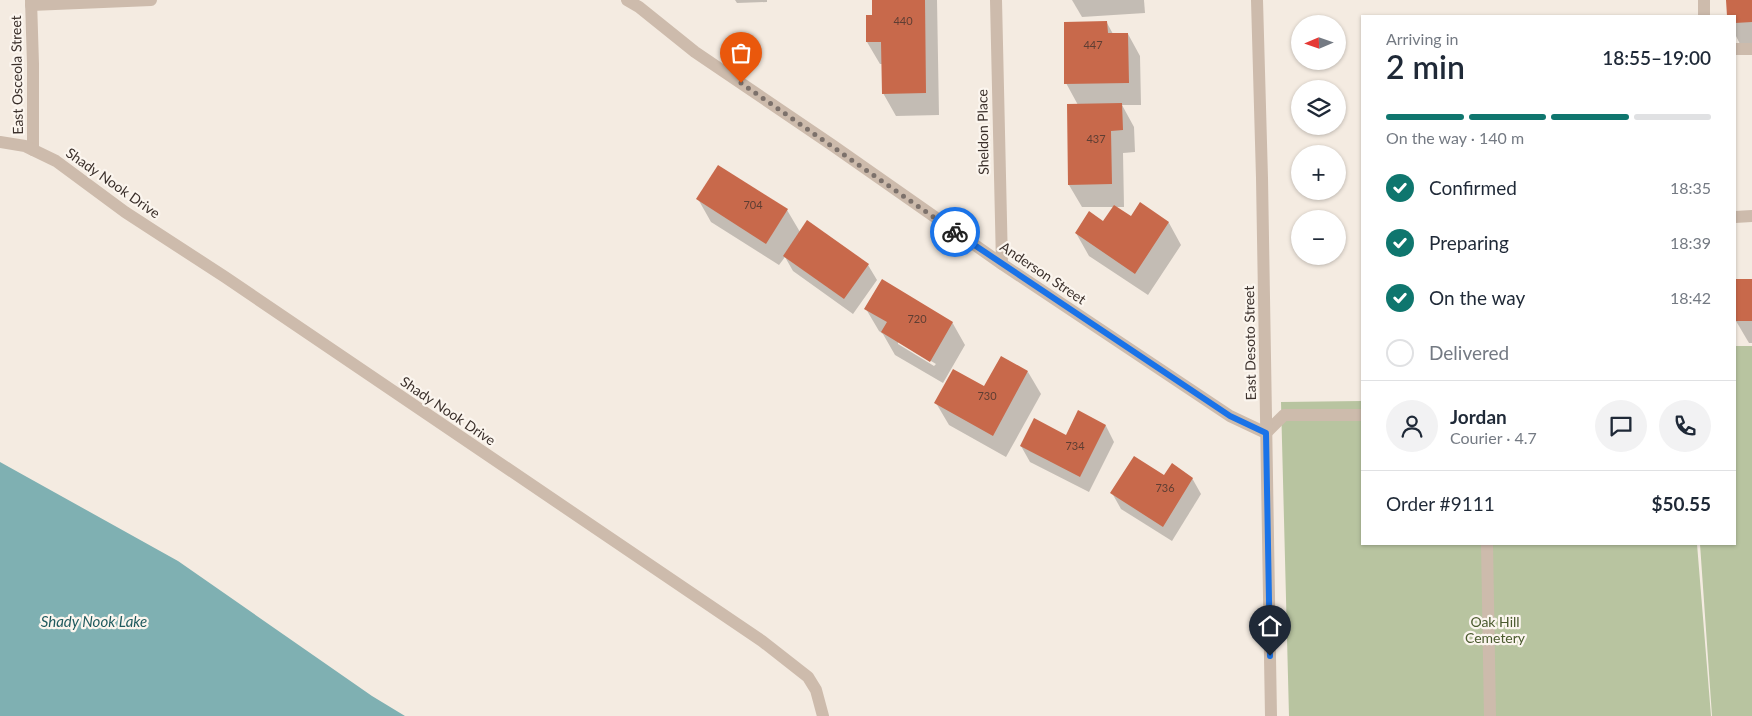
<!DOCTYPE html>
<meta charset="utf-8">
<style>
body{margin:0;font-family:Lato,sans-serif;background:#f2f2f3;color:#1f2937;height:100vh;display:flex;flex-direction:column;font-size:19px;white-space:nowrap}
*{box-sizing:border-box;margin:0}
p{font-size:16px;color:#747a83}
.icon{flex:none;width:28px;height:28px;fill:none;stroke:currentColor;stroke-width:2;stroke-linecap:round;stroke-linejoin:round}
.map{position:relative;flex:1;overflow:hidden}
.details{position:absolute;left:1361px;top:15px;width:375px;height:530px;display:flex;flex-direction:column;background:#fff;border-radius:0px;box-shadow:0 1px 4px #0004}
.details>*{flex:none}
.needle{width:32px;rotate:268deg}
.fabs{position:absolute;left:1291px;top:15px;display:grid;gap:10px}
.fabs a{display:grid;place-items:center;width:55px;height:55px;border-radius:50%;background:#fff;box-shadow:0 1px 4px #0004;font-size:25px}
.pin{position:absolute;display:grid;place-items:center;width:42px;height:42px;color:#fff;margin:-51px -21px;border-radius:50% 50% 50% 0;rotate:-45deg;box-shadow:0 0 5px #0007}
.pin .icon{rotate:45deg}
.courier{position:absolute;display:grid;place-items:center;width:50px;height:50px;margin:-25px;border:4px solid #1a73e8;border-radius:50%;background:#fff;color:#222;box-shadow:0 1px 6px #0007}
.headline em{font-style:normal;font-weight:600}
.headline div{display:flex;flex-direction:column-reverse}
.headline{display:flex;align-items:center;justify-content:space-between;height:85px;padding:0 25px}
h1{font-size:32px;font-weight:600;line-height:38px}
.bar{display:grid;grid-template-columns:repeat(4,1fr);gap:8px 5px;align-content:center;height:60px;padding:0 25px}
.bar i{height:6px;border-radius:4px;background:#e0e1e3}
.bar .active{background:#0f766e}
.bar p{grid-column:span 4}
.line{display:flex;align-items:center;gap:12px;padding:0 25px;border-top:1px solid #e0e1e3}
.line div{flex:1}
.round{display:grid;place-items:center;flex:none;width:52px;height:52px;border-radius:26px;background:#f2f2f3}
ol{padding:0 25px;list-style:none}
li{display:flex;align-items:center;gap:15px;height:55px}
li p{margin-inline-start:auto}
li .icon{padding:5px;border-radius:50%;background:#0f766e;color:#fff;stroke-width:4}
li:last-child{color:#747a83}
li i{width:28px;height:28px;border:2px solid #e0e1e3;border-radius:50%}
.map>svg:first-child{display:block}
</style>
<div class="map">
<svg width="1752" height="716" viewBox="0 0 1752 716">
<rect width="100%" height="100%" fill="#f4ebe1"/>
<g fill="#b8c4a0">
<polygon points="1735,346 1752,346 1752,716 1712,716 1700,544 1735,544"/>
<polygon points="1362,401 1362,544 1697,544 1711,716 1289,716 1281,402"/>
</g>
<polygon fill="#7fb0b2" points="0,462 178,561 372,696 405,716 0,716"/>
<g fill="#0003" fill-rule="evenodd">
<polygon points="735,0 767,0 767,2 737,3"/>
<polygon points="873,0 937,0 939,115 896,116 883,93 883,64 880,64 867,42 873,16"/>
<polygon points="1072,0 1144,0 1145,13 1082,17"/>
<polygon points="1727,0 1752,0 1752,45 1741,46 1735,34 1735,16 1728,16"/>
<polygon points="1107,23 1113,34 1128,34 1140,56 1141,105 1122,105 1134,127 1135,152 1123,153 1124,207 1115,207 1131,217 1140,204 1169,223 1181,245 1148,295 1089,256 1076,233 1103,222 1114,207 1082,207 1069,185 1078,105 1066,83"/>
<polygon points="698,199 787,210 800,232 868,265 877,280 853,314 793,271 785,257 779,265 711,222"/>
<polygon points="1752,280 1752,343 1749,343 1736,321"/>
<path d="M 866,309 L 952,322 L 965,345 L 943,383 L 895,355 L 883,334 L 879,331 ZM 898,341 L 936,364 L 934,366 L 898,344 Z"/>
<polygon points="1028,372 1041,394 1006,457 949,425 936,403"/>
<polygon points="1079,412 1106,426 1114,442 1089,492 1030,462 1021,446 1066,437"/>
<polygon points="1192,478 1201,494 1172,541 1121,509 1112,493"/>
</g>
<g fill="#c8694b">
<polygon points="872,0 925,0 926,93 882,94 881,42 866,42 866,15 872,15"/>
<polygon points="1726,0 1752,0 1752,22 1735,23 1735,16 1727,16"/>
<polygon points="1107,21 1108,33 1128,33 1129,83 1064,84 1064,22"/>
<polygon points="1122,103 1123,130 1111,131 1112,184 1068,185 1067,104"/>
<polygon points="718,165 788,209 766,244 696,199"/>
<polygon points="1140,202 1169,222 1135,274 1075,233 1089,211 1103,221 1114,205 1131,216"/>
<polygon points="807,220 869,264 844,299 783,256"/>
<polygon points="882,279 953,322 930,362 881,332 887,322 864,309"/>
<rect x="1735" y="279" width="17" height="42"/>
<polygon points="1001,356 1028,371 993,436 934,403 953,369 984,386"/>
<polygon points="1078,410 1106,425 1080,477 1020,446 1034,418 1066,435"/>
<polygon points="1134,456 1164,475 1172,463 1193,478 1163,527 1110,493"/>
</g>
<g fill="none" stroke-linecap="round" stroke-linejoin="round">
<g stroke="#cdbbac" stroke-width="12">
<polyline points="31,0 33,64 33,150"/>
<polyline points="627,0 639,7 695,52 832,145 1002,264 1230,416 1266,433 1284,415 1362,415"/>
<polyline points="996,0 1002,264"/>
<polyline points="1257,0 1262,178 1271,716"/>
<polyline points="1704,0 1704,16"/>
<polyline points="31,5 151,0"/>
<polyline points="1735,49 1752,49"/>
<polyline points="0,142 25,146 56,161 125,212 225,277 762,641 808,677 816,690 823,716"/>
<polyline points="1735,217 1752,216"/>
<polyline points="1487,544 1490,716"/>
</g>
</g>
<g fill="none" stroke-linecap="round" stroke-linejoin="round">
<polyline stroke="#7c716b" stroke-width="5" stroke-dasharray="0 9" points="741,83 955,232"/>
<polyline stroke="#1a73e8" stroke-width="6" points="955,232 1230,416 1266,433 1270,656"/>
</g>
<g text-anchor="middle" stroke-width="4.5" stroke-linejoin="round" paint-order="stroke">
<g font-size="11" fill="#5e3e33">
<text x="903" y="25">440</text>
<text x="1093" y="49">447</text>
<text x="1096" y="143">437</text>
<text x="753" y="209">704</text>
<text x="917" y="323">720</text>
<text x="987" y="400">730</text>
<text x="1075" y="450">734</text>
<text x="1165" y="492">736</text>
</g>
<g font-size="14" fill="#3b302b" stroke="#fbf5ee">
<text transform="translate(17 75) rotate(-91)" y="5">East Osceola Street</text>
<text transform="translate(983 132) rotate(-91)" y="5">Sheldon Place</text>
<text transform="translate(113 183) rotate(35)" y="5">Shady Nook Drive</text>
<text transform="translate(1043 273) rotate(34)" y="5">Anderson Street</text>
<text transform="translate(1250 343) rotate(-91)" y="5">East Desoto Street</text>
<text transform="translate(448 411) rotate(34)" y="5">Shady Nook Drive</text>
</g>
<g font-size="14" fill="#4a5a2e" stroke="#fbf5ee">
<text x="1495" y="627">Oak Hill<tspan x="1495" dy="16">Cemetery</tspan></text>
</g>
<g font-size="15" font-style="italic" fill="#1f5a5e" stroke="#fbf5ee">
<text x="94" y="627">Shady Nook Lake</text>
</g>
</g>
</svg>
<div class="fabs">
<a><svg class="needle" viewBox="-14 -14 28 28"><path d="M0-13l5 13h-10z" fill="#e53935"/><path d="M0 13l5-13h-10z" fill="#747a83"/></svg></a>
<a><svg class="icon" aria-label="layers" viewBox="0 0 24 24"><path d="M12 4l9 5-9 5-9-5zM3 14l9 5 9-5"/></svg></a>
<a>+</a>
<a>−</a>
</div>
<div class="pin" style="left:741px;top:83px;background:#ea580c"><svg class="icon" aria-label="bag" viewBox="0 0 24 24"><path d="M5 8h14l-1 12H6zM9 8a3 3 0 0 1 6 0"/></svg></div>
<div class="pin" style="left:1270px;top:656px;background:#1f2937"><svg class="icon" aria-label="home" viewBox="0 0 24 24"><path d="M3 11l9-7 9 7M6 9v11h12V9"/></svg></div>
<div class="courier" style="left:955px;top:232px"><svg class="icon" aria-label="bike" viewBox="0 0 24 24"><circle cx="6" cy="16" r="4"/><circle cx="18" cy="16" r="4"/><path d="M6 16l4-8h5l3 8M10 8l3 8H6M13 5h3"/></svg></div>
<section class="details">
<div class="headline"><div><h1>2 min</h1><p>Arriving in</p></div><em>18:55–19:00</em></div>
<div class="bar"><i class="active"></i><i class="active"></i><i class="active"></i><i></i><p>On the way · 140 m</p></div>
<ol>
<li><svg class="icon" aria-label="check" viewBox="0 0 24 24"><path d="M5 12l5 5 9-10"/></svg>Confirmed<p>18:35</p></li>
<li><svg class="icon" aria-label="check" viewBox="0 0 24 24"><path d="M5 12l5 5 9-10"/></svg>Preparing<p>18:39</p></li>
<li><svg class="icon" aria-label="check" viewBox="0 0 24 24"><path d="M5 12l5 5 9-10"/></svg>On the way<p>18:42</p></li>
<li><i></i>Delivered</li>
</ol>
<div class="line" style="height:90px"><a class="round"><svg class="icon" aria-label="person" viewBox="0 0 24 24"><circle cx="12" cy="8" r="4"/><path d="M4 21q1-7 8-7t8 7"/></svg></a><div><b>Jordan</b><p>Courier · 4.7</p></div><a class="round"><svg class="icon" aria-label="chat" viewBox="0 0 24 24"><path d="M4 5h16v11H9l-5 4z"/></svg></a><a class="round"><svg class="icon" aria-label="phone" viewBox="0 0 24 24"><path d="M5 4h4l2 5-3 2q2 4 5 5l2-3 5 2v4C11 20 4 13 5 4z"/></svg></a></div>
<div class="line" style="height:65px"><div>Order #9111</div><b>$50.55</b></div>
</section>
</div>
